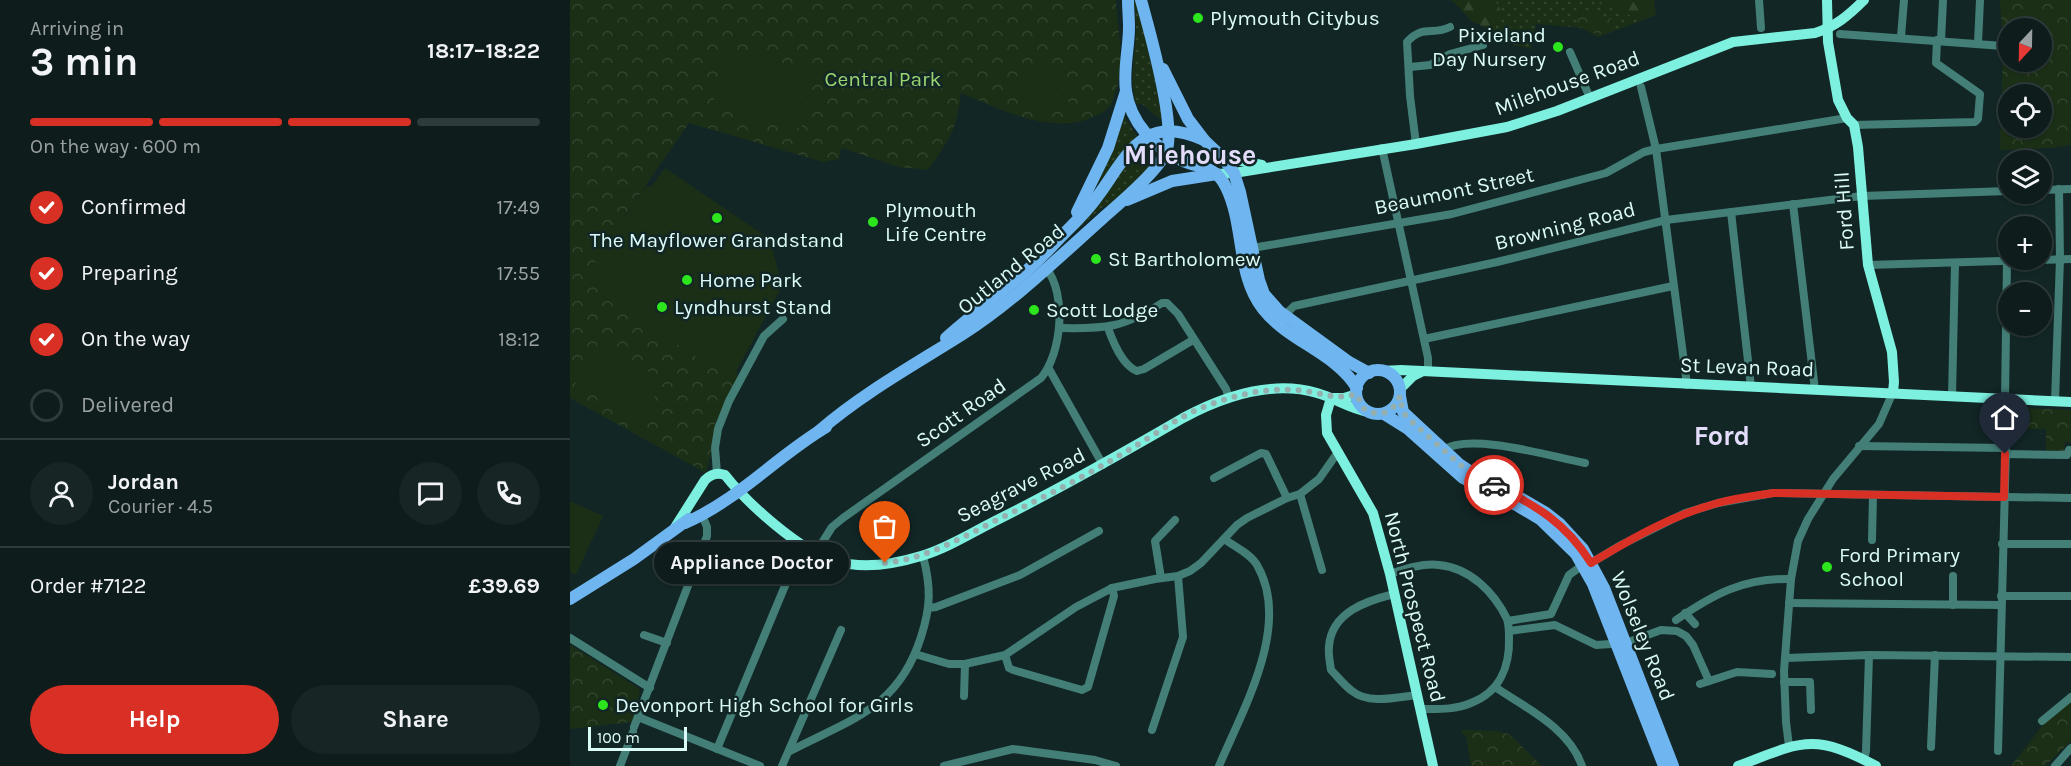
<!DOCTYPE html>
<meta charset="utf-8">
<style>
body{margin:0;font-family:Karla,sans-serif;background:#172525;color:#f1f3f6;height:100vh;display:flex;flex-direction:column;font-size:22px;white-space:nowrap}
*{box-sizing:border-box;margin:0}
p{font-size:20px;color:#9ba1a3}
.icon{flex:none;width:33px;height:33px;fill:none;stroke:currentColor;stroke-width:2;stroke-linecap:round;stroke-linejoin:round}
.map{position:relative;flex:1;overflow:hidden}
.drawer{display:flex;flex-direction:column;background:#0e1c1c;width:570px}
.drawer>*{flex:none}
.needle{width:39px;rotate:202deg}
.fabs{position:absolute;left:1428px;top:18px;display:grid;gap:12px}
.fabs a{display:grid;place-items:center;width:54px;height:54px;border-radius:50%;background:#0e1c1c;box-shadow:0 2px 4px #0004,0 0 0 2px #2e3a3b;font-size:30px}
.scale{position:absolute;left:18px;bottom:15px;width:99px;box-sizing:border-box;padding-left:6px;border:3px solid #dbfbf9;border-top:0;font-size:16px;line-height:21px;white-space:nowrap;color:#dbfbf9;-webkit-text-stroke:4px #122626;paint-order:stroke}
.pin{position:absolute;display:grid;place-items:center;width:51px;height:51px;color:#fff;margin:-62px -26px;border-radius:50% 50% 50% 0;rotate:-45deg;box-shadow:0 0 6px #0007}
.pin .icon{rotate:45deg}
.courier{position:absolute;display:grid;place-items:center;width:60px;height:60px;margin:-30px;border:4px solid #d93025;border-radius:50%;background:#fff;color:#222;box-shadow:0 2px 8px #0007}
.bubble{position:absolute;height:42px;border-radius:21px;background:#0e1c1c;box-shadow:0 2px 4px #0004,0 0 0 2px #2e3a3b;font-size:20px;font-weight:700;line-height:42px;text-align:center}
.head em{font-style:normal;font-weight:700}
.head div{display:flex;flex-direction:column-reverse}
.head{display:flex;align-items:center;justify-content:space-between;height:102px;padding:0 30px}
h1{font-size:39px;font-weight:700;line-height:45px}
.bar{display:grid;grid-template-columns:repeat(4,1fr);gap:9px 6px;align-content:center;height:72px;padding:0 30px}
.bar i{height:8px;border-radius:4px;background:#2e3a3b}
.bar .active{background:#d93025}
.bar p{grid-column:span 4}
.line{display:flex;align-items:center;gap:15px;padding:0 30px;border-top:2px solid #2e3a3b}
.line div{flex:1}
.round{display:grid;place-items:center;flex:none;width:63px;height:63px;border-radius:32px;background:#172525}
ol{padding:0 30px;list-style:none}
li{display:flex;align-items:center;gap:18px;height:66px}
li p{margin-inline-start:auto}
li .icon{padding:6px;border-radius:50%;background:#d93025;color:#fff;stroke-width:4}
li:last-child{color:#9ba1a3}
li i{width:33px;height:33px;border:3px solid #2e3a3b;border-radius:50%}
.action{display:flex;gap:12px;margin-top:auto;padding:12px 30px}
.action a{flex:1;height:69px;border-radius:36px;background:#d93025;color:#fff;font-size:24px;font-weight:700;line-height:69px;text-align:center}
.action a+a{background:#172525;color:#f1f3f6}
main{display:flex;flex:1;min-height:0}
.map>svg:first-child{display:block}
</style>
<main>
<section class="drawer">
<div class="head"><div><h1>3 min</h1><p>Arriving in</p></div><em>18:17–18:22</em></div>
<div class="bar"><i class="active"></i><i class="active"></i><i class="active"></i><i></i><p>On the way · 600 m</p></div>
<ol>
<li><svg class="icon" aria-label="check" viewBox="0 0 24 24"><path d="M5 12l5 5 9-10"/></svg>Confirmed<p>17:49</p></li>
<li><svg class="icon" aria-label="check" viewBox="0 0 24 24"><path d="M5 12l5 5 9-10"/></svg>Preparing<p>17:55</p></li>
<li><svg class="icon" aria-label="check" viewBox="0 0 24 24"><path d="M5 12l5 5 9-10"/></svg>On the way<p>18:12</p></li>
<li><i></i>Delivered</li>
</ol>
<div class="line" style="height:108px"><a class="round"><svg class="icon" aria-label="person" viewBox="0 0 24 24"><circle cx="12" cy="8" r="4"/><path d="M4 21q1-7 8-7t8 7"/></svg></a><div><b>Jordan</b><p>Courier · 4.5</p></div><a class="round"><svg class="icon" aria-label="chat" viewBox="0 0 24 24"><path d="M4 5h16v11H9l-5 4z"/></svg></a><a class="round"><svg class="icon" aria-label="phone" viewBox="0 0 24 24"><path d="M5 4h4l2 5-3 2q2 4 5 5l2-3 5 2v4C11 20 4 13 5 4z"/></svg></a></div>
<div class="line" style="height:78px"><div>Order #7122</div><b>£39.69</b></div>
<div class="action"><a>Help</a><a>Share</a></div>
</section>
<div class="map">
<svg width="1501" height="766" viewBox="0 0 1501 766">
<defs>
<pattern id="grass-dots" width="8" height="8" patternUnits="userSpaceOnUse" patternTransform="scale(1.5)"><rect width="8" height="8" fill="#1b2f16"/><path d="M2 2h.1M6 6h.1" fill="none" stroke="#31442d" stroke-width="1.8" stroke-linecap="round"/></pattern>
<pattern id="forest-firs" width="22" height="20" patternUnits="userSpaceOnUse" patternTransform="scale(1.5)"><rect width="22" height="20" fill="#1b2f16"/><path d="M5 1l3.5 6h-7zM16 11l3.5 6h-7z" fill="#31442d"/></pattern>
<pattern id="park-crowns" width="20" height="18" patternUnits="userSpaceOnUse" patternTransform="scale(1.5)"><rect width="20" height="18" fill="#1b2f16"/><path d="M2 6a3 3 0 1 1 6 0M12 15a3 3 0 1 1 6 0" fill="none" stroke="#31442d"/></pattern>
</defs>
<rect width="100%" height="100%" fill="#122626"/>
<g fill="url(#grass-dots)">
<path d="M 564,0 L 567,0 L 594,122 L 572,104 L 566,104 C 559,81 565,57 566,33 C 566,22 565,11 564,0 Z"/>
<polygon points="925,0 1020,0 1073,20 1028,37 1012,28 966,24 961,49 909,37 922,31"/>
<polygon points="553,114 567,137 529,183 528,182"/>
<polygon points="574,147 587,158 578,168 540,205 534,206 495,240 560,160"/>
</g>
<g fill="url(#forest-firs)">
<polygon points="881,0 925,0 932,13 922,31 900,20 889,7"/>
<polygon points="1020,0 1084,0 1086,15 1073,20"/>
</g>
<g fill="url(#park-crowns)" fill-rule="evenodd">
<path d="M 0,0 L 546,0 C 548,34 556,67 543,100 C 539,110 533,113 523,117 C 480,136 431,109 391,93 C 387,130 379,140 358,170 L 329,167 L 271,148 L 269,159 L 253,162 L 119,123 L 29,253 L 167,382 L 153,408 L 136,473 L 0,398 Z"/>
<path d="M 1430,0 L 1501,0 L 1501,145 L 1482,148 L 1430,150 L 1433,46 ZM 1438,28 L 1472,28 L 1472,62 L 1438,62 ZM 1438,94 L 1472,94 L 1472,128 L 1438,128 Z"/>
<polygon points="1010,9 1046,20 1028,35 1006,25"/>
<path d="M 1418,407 L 1501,410 L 1501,443 L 1495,441 L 1494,454 L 1476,454 L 1476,429 C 1452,430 1441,425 1420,415 Z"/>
<polygon points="0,645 70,689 63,722 0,729"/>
<polygon points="1501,701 1501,741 1475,766 1441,766 1472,726"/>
<polygon points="892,730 926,731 939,734 972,766 901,766 896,736 892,734"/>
</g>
<g fill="#1b2f16">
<polygon points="155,50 245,71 231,129 142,108"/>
<polygon points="472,70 490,80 494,96 497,96 499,105 480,109 441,96 449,71 454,73 454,79 456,80"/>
<path d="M 95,168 L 200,239 L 212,286 L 167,370 L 167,382 L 34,298 C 21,282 20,272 29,253 L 76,186 L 81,187 Z"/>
<polygon points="29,342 94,381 70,422 5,383"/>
<polygon points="0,501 33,516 6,575 0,572"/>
</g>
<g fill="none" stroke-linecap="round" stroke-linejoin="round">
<g stroke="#437f77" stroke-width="8">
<polyline points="1189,0 1191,28"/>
<polyline points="1270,34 1433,46"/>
<polyline points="1331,37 1334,0"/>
<polyline points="1371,41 1373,0"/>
<polyline points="1408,43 1410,0"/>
<polyline points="1000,52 1020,98"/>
<polyline points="840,67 860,65 880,54 913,45"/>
<polyline points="1071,87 1086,149 1117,385"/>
<polyline points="1284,125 1405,122 1408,119 1410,94 1366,63 1367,40"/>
<path d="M 846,144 L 840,96 L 837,42 C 854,24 862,36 880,27"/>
<polyline points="812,148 858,358 858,372"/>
<polyline points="1472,190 1501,189"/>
<polyline points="1223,204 1245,390"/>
<polyline points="1161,212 1181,387"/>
<polyline points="682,248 882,214 1036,173 1074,152 1086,149 1277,118"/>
<polyline points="1298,265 1501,259"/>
<polyline points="714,316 724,306 927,262 1096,220 1292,196 1438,191"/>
<path d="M 490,328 C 535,329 553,328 592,303 L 597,303 L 608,314 L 656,389 L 659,398"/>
<path d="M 538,328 C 543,342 552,365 567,371 L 574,369 L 623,340"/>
<polyline points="854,339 1103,286"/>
<polyline points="479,369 533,465"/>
<polyline points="1382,397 1385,263"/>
<polyline points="1435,399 1437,261"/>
<polyline points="1485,401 1490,259 1489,189"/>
<polyline points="1289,446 1436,448 1428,751"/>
<path d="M 873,450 C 901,432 982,457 1015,463"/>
<polyline points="1435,454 1497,455 1499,450"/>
<polyline points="147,473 145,448 148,429 159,401 194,336 213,319"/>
<polyline points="644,478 691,453 696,454 717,498"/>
<polyline points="730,494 752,570"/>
<polyline points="1302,540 1303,495"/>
<polyline points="1432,544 1501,544"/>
<path d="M 245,554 L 262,527 L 273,518 L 471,378 C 492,353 497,294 476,268"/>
<polyline points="1021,563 1051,545 1115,513 1148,503 1203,493 1501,498"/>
<path d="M 820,574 C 835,569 852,563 869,565 C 900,568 924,592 937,619 C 939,625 939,631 939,637 C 940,666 930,692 901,703 C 885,710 868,709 851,709"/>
<polyline points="1383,576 1383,605"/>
<polyline points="591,578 585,541 605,520"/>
<path d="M 824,594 C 796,601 762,612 759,646 C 758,654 760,663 761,670 C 768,677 774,685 782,691 C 799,705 828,697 848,695"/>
<polyline points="1431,596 1500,596"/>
<polyline points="1219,603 1431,605"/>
<polyline points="358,608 366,607 450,575 529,531"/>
<polyline points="1115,613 1125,624"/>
<path d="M 1106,620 C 1144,594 1173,578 1221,579"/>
<polyline points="938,621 981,614 999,575 1013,565"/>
<polyline points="939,631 985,625 1026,645 1056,643 1091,630 1107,631 1116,636 1123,645 1139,681"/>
<polyline points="74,635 97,643"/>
<polyline points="0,638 80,688"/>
<polyline points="345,654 379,664 395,664 435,655 506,607 542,588 585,579 608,576 620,571 631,563 667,525 677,518 717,498 730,494 749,479 768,452"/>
<polyline points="435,655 439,668 443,670 512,690 518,687 544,596 542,588"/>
<polyline points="1216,658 1299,655 1501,657"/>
<polyline points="1214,682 1240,682 1241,710"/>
<polyline points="1130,684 1167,672 1202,674"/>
<path d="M 925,687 C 956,708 999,728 1012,766"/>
<polyline points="394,696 395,664"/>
<polyline points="68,717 190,766"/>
<polyline points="1472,721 1501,697"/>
<polyline points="64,727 137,536 137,527 132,515"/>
<polyline points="582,730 613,637 608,576"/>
<polyline points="1219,746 1216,722 1214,671 1221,579 1228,541 1238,519 1263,479 1309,424 1323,392"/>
<polyline points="1361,747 1365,655"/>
<polyline points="147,749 232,545"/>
<path d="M 220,751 C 281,719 328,709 351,637 C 361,606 361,587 353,556"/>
<polyline points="1294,760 1296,751 1299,655"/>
<polyline points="50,766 63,732"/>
<polyline points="212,766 271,630"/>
<polyline points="374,766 443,749 525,760 546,766"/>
<path d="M 649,766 C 673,709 722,625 687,565 C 681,554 664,546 654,539"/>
<polyline points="1485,766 1501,748"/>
</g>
<g stroke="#7df0df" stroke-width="10">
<polyline points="1257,0 1258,42 1268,100 1277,118 1284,125 1288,147 1298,265 1322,352 1324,382 1323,392"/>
<polyline points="652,157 692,165"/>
<path d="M 647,174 L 664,173 L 846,144 L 937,127 L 987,111 L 1163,42 L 1245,33 C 1265,27 1279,15 1294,0"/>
<polyline points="812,371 831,370 1501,402"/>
<polyline points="830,389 843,376 851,372"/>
<polyline points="761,398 756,415 757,433 803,513 820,574 863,766"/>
<polyline points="761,398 774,398 787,394"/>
<path d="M 104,529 L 135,480 C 141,474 147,472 155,475 C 177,503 231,552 265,561 C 292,569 325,564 351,556 C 376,549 401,533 425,521 C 489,489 551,454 613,418 C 652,397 702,380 747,393 C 765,398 780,409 799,412"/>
<path d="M 1168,766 C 1231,742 1243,732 1306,766"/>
</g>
<g stroke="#6fb5ef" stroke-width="12">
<path d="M 558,0 C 558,9 559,18 559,27 C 559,48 553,70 556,91 C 560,121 585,149 611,160 C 631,169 645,165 656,187 C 675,225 666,275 693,309 C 719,342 765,352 787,388"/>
<polyline points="593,69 618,119 634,140 652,157 664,173 670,192 689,280 694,294 709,311 779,362 799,373"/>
<polyline points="557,200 602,181 647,174"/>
<polyline points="507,212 538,148 556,91"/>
<path d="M 376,338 C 413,305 453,278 487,241 C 500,227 516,213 527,197 C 542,178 555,150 577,137 C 595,126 616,132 634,140"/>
<circle cx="808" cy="392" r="22"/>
<polyline points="830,396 833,412 889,464 913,480 952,499 976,513 990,524 1013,549 1034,588 1103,766"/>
<polyline points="814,414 838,429 893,478 948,506 970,519 1006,554 1023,584 1094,766"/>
<path d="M 249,431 C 293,393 344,365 393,334 C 443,302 488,258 533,218 C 550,203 588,171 596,152 C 607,127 579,29 571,0"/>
<path d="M 115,523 C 168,500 207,456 256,427"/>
<polyline points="0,599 64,559 119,519"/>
</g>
</g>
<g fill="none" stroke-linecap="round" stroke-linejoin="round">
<path stroke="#95b0af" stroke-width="6" stroke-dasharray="0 10.8" d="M 315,563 C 355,559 389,539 425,521 C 470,499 514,477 557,451 C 583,436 608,417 636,406 C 665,395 694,388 725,390 C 749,391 763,401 787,394 L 793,408 C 808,418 823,414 830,396 L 833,412 L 839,419 L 889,464 L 924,485"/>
<path stroke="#d93025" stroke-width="8" d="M 924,485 C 966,505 996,523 1021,563 C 1061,539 1102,515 1148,503 C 1166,498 1185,496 1203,493 L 1434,497 L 1435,454"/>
</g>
<g fill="#2ce51d" stroke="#122626" stroke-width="2">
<circle cx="628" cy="18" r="6"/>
<circle cx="988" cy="47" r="6"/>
<circle cx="147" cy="218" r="6"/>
<circle cx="303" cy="222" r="6"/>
<circle cx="526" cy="259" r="6"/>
<circle cx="117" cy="280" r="6"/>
<circle cx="92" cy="307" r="6"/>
<circle cx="464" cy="310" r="6"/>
<circle cx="1257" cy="567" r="6"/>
<circle cx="33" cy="705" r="6"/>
</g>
<g text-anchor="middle" stroke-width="5" stroke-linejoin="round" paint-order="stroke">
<g font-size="21" fill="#dbfbf9" stroke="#122626" text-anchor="start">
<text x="640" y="25">Plymouth Citybus</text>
<text x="976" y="42" text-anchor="end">Pixieland<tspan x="976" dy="24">Day Nursery</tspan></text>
<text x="315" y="217">Plymouth<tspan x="315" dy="24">Life Centre</tspan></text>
<text x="147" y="247" text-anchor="middle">The Mayflower Grandstand</text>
<text x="538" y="266">St Bartholomew</text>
<text x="129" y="287">Home Park</text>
<text x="104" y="314">Lyndhurst Stand</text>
<text x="476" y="317">Scott Lodge</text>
<text x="1269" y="562">Ford Primary<tspan x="1269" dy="24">School</tspan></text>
<text x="45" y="712">Devonport High School for Girls</text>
</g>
<g font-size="21" fill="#9ad46f" stroke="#122626">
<text x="313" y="86">Central Park</text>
</g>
<g font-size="21" fill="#dbfbf9" stroke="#122626">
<text transform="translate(997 83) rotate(-20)" y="7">Milehouse Road</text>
<text transform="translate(884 191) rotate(-12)" y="7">Beaumont Street</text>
<text transform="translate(1274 211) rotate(-94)" y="7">Ford Hill</text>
<text transform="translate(995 226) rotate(-14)" y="7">Browning Road</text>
<text transform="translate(441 269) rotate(-39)" y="7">Outland Road</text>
<text transform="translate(1177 367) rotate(2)" y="7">St Levan Road</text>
<text transform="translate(391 413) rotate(-35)" y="7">Scott Road</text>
<text transform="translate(451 485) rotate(-27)" y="7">Seagrave Road</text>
<text transform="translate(845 607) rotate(76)" y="7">North Prospect Road</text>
<text transform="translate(1073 636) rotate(68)" y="7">Wolseley Road</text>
</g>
<g font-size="27" font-weight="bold" fill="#e3ddfb" stroke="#122626">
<text x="620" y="164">Milehouse</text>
<text x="1152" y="445">Ford</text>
</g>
</g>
</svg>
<div class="fabs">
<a><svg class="needle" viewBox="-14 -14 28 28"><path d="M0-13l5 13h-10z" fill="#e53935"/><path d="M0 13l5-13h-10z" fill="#9ba1a3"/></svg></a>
<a><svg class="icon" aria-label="locate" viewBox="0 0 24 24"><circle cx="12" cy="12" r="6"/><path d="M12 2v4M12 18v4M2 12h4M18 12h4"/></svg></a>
<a><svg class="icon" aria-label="layers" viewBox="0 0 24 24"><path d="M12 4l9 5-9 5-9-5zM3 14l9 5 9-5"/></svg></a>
<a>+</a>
<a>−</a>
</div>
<div class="scale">100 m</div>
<div class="pin" style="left:315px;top:563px;background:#ea580c"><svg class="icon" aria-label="bag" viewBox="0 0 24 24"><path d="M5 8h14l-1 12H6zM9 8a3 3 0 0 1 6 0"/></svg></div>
<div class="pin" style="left:1435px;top:454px;background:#1f2937"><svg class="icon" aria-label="home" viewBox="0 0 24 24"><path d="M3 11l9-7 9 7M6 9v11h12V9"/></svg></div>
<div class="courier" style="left:924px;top:485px"><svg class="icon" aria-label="car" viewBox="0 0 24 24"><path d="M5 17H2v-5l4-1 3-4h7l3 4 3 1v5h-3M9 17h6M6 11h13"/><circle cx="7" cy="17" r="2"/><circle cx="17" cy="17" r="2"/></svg></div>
<div class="bubble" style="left:84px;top:542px;width:195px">Appliance Doctor</div>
</div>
</main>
